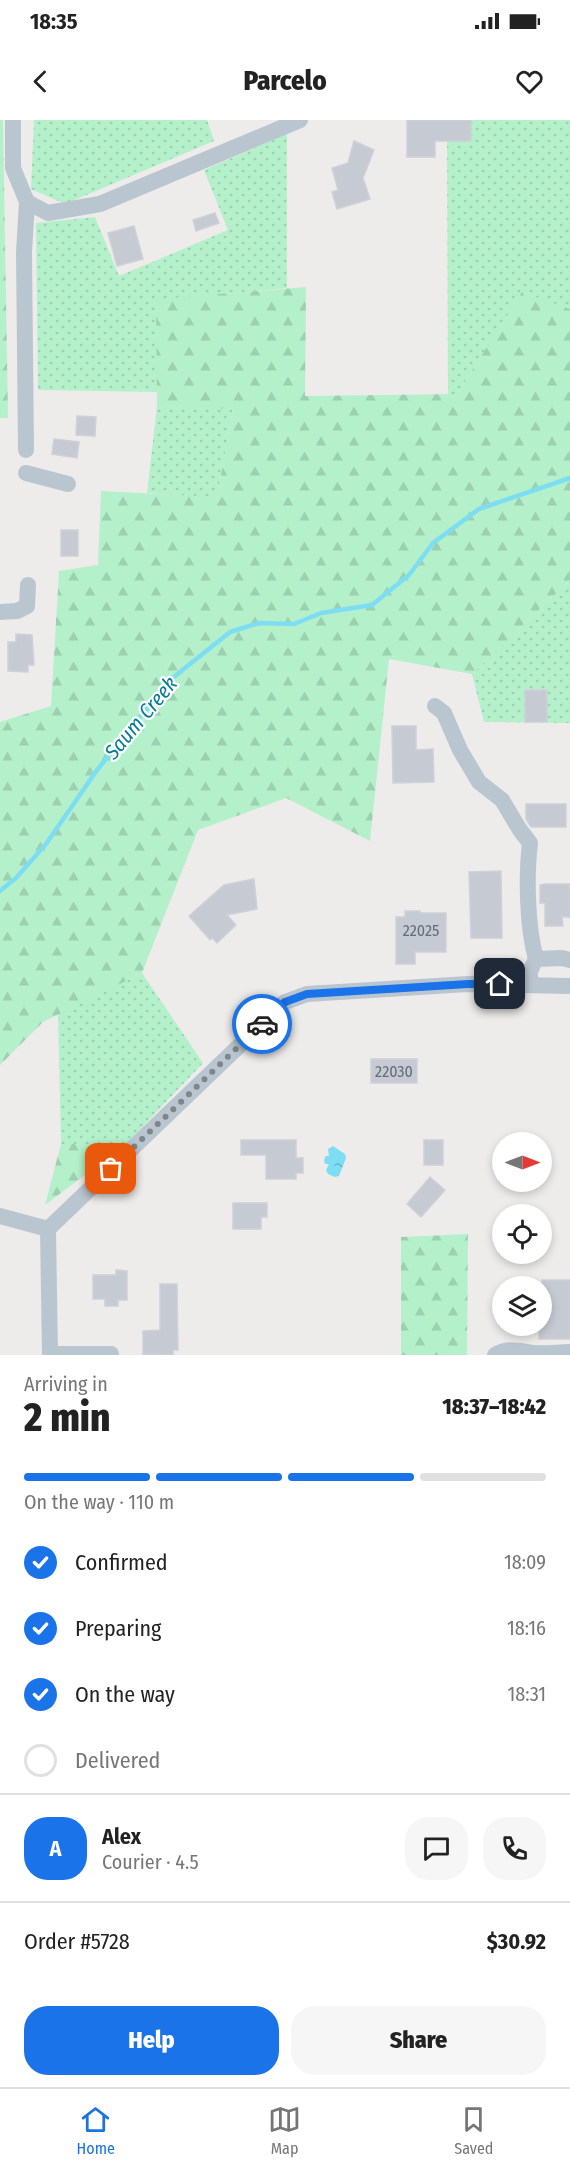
<!DOCTYPE html>
<meta charset="utf-8">
<style>
body{margin:0;font-family:"Fira Sans Condensed",sans-serif;background:#f6f6f6;color:#222;height:100vh;display:flex;flex-direction:column;font-size:22px;white-space:nowrap}
*{box-sizing:border-box;margin:0}
p{font-size:20px;color:#767676}
.icon{flex:none;width:33px;height:33px;fill:none;stroke:currentColor;stroke-width:2;stroke-linecap:round;stroke-linejoin:round}
.map{position:relative;height:1235px;overflow:hidden}
.panel{display:flex;flex-direction:column;background:#fff;flex:1}
.panel>*{flex:none}
.needle{width:39px;rotate:90deg}
.fabs{position:absolute;left:492px;top:1012px;display:grid;gap:12px}
.fabs a{display:grid;place-items:center;width:60px;height:60px;border-radius:50%;background:#fff;box-shadow:0 3px 9px #0003;font-size:30px}
.pin{position:absolute;display:grid;place-items:center;width:51px;height:51px;color:#fff;margin:-26px;border-radius:12px;box-shadow:0 3px 9px #0006}
.courier{position:absolute;display:grid;place-items:center;width:60px;height:60px;margin:-30px;border:4px solid #1a73e8;border-radius:50%;background:#fff;color:#222;box-shadow:0 2px 8px #0007}
.overview em{font-style:normal;font-weight:800}
.overview div{display:flex;flex-direction:column-reverse}
.overview{display:flex;align-items:center;justify-content:space-between;height:102px;padding:0 24px}
h1{font-size:39px;font-weight:800;line-height:45px}
.bar{display:grid;grid-template-columns:repeat(4,1fr);gap:9px 6px;align-content:center;height:72px;padding:0 24px}
.bar i{height:8px;border-radius:4px;background:#e0e0e0}
.bar .current{background:#1a73e8}
.bar p{grid-column:span 4}
.line{display:flex;align-items:center;gap:15px;padding:0 24px;border-top:2px solid #e0e0e0}
.line div{flex:1}
.round{display:grid;place-items:center;flex:none;width:63px;height:63px;border-radius:24px;background:#f6f6f6}
ol{padding:0 24px;list-style:none}
li{display:flex;align-items:center;gap:18px;height:66px}
li p{margin-inline-start:auto}
li .icon{padding:6px;border-radius:50%;background:#1a73e8;color:#fff;stroke-width:4}
li:last-child{color:#767676}
li i{width:33px;height:33px;border:3px solid #e0e0e0;border-radius:50%}
.primary-button{display:flex;gap:12px;margin-top:auto;padding:12px 24px}
.primary-button a{flex:1;height:69px;border-radius:24px;background:#1a73e8;color:#fff;font-size:24px;font-weight:800;line-height:69px;text-align:center}
.primary-button a+a{background:#f6f6f6;color:#222}
.status{display:flex;justify-content:space-between;align-items:center;height:42px;padding:0 30px;background:#fff;direction:ltr}
.status svg{height:16px;fill:currentColor}
header{display:flex;justify-content:space-between;align-items:center;height:78px;padding:0 24px;background:#fff;font-size:27px;font-weight:800}
.menu{display:flex;justify-content:space-around;align-items:center;height:84px;border-top:2px solid #e0e0e0;background:#fff;font-size:16px;color:#767676}
.menu a{display:grid;justify-items:center;gap:3px}
.menu .current{color:#1a73e8}
.map>svg:first-child{display:block}
</style>
<div class="status"><b>18:35</b><svg viewBox="0 0 49 12"><path d="M0 12V9h3v3zM5 12V6h3v6zM10 12V3h3v9zM15 12V0h3v12zM26 1h20v11H26zM47 4h2v5h-2z"/></svg></div>
<header><svg class="icon" aria-label="back" viewBox="0 0 24 24"><path d="M15 5l-7 7 7 7"/></svg>Parcelo<svg class="icon" aria-label="heart" viewBox="0 0 24 24"><path d="M12 20l-8-8c-3-5 5-10 8-4 3-6 11-1 8 4z"/></svg></header>
<div class="map">
<svg width="570" height="1235" viewBox="0 0 570 1235">
<defs>
<pattern id="grass-dots" width="8" height="8" patternUnits="userSpaceOnUse" patternTransform="scale(1.5)"><rect width="8" height="8" fill="#b4f1ca"/><path d="M2 2h.1M6 6h.1" fill="none" stroke="#9cd0b0" stroke-width="1.8" stroke-linecap="round"/></pattern>
<pattern id="forest-firs" width="22" height="20" patternUnits="userSpaceOnUse" patternTransform="scale(1.5)"><rect width="22" height="20" fill="#b4f1ca"/><path d="M5 1l3.5 6h-7zM16 11l3.5 6h-7z" fill="#9cd0b0"/></pattern>
<pattern id="water-ripples" width="26" height="14" patternUnits="userSpaceOnUse" patternTransform="scale(1.5)"><rect width="26" height="14" fill="#7dddf2"/><path d="M2 4q2-2 4 0t4 0M15 11q2-2 4 0t4 0" fill="none" stroke="#68b6c7"/></pattern>
</defs>
<rect width="100%" height="100%" fill="#eeebeb"/>
<g fill="url(#grass-dots)">
<polygon points="34,0 207,0 214,21 65,84 31,69"/>
<polygon points="447,0 570,0 570,189 522,173 457,274 448,274"/>
<polygon points="287,14 287,168 157,180 157,272 38,270 36,103 95,97 119,156 228,110 204,50"/>
<polygon points="157,286 233,288 217,378 147,373"/>
<polygon points="570,460 570,603 484,602 472,554"/>
<polygon points="142,853 203,943 126,1024 61,1024 58,894"/>
</g>
<g fill="url(#forest-firs)">
<polygon points="0,0 3,0 8,298 0,298"/>
<polygon points="306,167 305,276 457,274 522,172 570,189 570,460 472,554 389,539 370,721 286,678 198,710 142,853 43,902 0,945 0,602 51,586 59,451 98,445 101,371 217,377 233,289 157,286 156,179"/>
<polygon points="61,1024 126,1024 45,1085"/>
<polygon points="468,1114 467,1235 401,1235 401,1117"/>
</g>
<polygon fill="url(#water-ripples)" points="333,1026 345,1034 346,1038 339,1056 335,1057 328,1054 326,1050 329,1044 325,1044 324,1040 326,1036 329,1036 328,1029"/>
<g fill="none" stroke-linecap="round" stroke-linejoin="round">
<polyline stroke="#7dddf2" stroke-width="4.5" points="0,771 16,758 46,724 97,650 170,560 230,512 259,503 294,504 321,493 372,485 409,455 433,423 479,389 570,358"/>
</g>
<g fill="#c6cad2" stroke="#ced1d8" stroke-width="1.5">
<polygon points="407,0 471,0 471,21 435,21 435,37 407,37"/>
<polygon points="354,21 374,30 363,58 370,79 337,89 332,72 338,70 332,48 348,43"/>
<polygon points="215,93 219,103 196,111 193,100"/>
<polygon points="134,106 143,139 117,146 108,113"/>
<polygon points="77,296 96,297 95,316 76,315"/>
<polygon points="54,319 79,322 77,338 52,334"/>
<rect x="61" y="410" width="17" height="26"/>
<polygon points="16,514 32,515 34,545 28,545 28,552 8,551 8,522 16,522"/>
<rect x="525" y="570" width="22" height="32"/>
<polygon points="392,606 416,606 416,630 433,629 434,662 393,663"/>
<polygon points="526,684 566,684 566,707 531,707 526,699"/>
<polygon points="501,751 502,818 471,818 469,752"/>
<polygon points="254,759 257,789 227,795 236,805 217,823 212,818 210,820 189,796 224,765"/>
<polygon points="545,764 570,764 570,797 562,797 563,806 545,806 545,783 540,783 540,765"/>
<polygon points="405,791 420,791 420,793 446,793 446,832 415,832 415,844 396,844 396,797 405,797"/>
<rect x="371" y="939" width="46" height="24"/>
<polygon points="241,1020 296,1020 296,1038 303,1038 303,1053 296,1053 296,1059 266,1059 266,1035 241,1035"/>
<rect x="424" y="1020" width="19" height="25"/>
<polygon points="430,1057 445,1070 421,1097 407,1084"/>
<polygon points="233,1083 267,1083 267,1097 261,1097 261,1109 233,1109"/>
<polygon points="116,1150 127,1151 127,1180 118,1180 118,1186 105,1186 105,1179 93,1179 93,1155 116,1155"/>
<polygon points="542,1160 570,1160 570,1219 539,1219 539,1206 542,1206"/>
<polygon points="160,1164 177,1164 178,1230 173,1230 173,1235 143,1235 143,1211 160,1210"/>
</g>
<g fill="none" stroke-linecap="round" stroke-linejoin="round">
<g stroke="#bac6cf" stroke-width="16">
<polyline points="13,0 13,48 27,82 24,132 26,330"/>
<polyline points="27,82 48,93 100,84 300,0"/>
<polyline points="26,353 68,364"/>
<polyline points="0,492 17,491 27,486 28,465"/>
<path d="M 435,586 L 444,593 L 460,630 L 479,662 L 502,680 L 520,710 L 530,723 C 526,756 527,807 536,839"/>
<polyline points="530,865 530,851 536,839 562,838 570,840"/>
<polyline points="0,1096 48,1109"/>
<polyline points="50,1234 111,1234"/>
<polyline points="50,1235 48,1109 285,882 307,874 468,864 570,866"/>
<path d="M 495,1235 C 509,1226 521,1232 536,1233 C 547,1234 559,1232 570,1232"/>
</g>
</g>
<g fill="none" stroke-linecap="round" stroke-linejoin="round">
<polyline stroke="#7e868d" stroke-width="6" stroke-dasharray="0 10.8" points="111,1049 262,904"/>
<polyline stroke="#1a73e8" stroke-width="8" points="262,904 285,882 307,874 468,864 500,864"/>
</g>
<g text-anchor="middle" stroke-width="4.5" stroke-linejoin="round" paint-order="stroke">
<g font-size="16" fill="#636e78">
<text x="421" y="816">22025</text>
<text x="394" y="957">22030</text>
</g>
<g font-size="21" font-style="italic" fill="#047c96" stroke="#fff">
<text transform="translate(141 598) rotate(-50)" y="7">Saum Creek</text>
</g>
</g>
</svg>
<div class="fabs">
<a><svg class="needle" viewBox="-14 -14 28 28"><path d="M0-13l5 13h-10z" fill="#e53935"/><path d="M0 13l5-13h-10z" fill="#767676"/></svg></a>
<a><svg class="icon" aria-label="locate" viewBox="0 0 24 24"><circle cx="12" cy="12" r="6"/><path d="M12 2v4M12 18v4M2 12h4M18 12h4"/></svg></a>
<a><svg class="icon" aria-label="layers" viewBox="0 0 24 24"><path d="M12 4l9 5-9 5-9-5zM3 14l9 5 9-5"/></svg></a>
</div>
<div class="pin" style="left:111px;top:1049px;background:#ea580c"><svg class="icon" aria-label="bag" viewBox="0 0 24 24"><path d="M5 8h14l-1 12H6zM9 8a3 3 0 0 1 6 0"/></svg></div>
<div class="pin" style="left:500px;top:864px;background:#1f2937"><svg class="icon" aria-label="home" viewBox="0 0 24 24"><path d="M3 11l9-7 9 7M6 9v11h12V9"/></svg></div>
<div class="courier" style="left:262px;top:904px"><svg class="icon" aria-label="car" viewBox="0 0 24 24"><path d="M5 17H2v-5l4-1 3-4h7l3 4 3 1v5h-3M9 17h6M6 11h13"/><circle cx="7" cy="17" r="2"/><circle cx="17" cy="17" r="2"/></svg></div>
</div>
<section class="panel">
<div class="overview"><div><h1>2 min</h1><p>Arriving in</p></div><em>18:37–18:42</em></div>
<div class="bar"><i class="current"></i><i class="current"></i><i class="current"></i><i></i><p>On the way · 110 m</p></div>
<ol>
<li><svg class="icon" aria-label="check" viewBox="0 0 24 24"><path d="M5 12l5 5 9-10"/></svg>Confirmed<p>18:09</p></li>
<li><svg class="icon" aria-label="check" viewBox="0 0 24 24"><path d="M5 12l5 5 9-10"/></svg>Preparing<p>18:16</p></li>
<li><svg class="icon" aria-label="check" viewBox="0 0 24 24"><path d="M5 12l5 5 9-10"/></svg>On the way<p>18:31</p></li>
<li><i></i>Delivered</li>
</ol>
<div class="line" style="height:108px"><b class="round" style="background:#1a73e8;color:#fff">A</b><div><b>Alex</b><p>Courier · 4.5</p></div><a class="round"><svg class="icon" aria-label="chat" viewBox="0 0 24 24"><path d="M4 5h16v11H9l-5 4z"/></svg></a><a class="round"><svg class="icon" aria-label="phone" viewBox="0 0 24 24"><path d="M5 4h4l2 5-3 2q2 4 5 5l2-3 5 2v4C11 20 4 13 5 4z"/></svg></a></div>
<div class="line" style="height:78px"><div>Order #5728</div><b>$30.92</b></div>
<div class="primary-button"><a>Help</a><a>Share</a></div>
</section>
<nav class="menu">
<a class="current"><svg class="icon" aria-label="home" viewBox="0 0 24 24"><path d="M3 11l9-7 9 7M6 9v11h12V9"/></svg>Home</a>
<a><svg class="icon" aria-label="map" viewBox="0 0 24 24"><path d="M3 6l6-2 6 2 6-2v14l-6 2-6-2-6 2zM9 4v14M15 6v14"/></svg>Map</a>
<a><svg class="icon" aria-label="saved" viewBox="0 0 24 24"><path d="M7 4h10v16l-5-4-5 4z"/></svg>Saved</a>
</nav>
